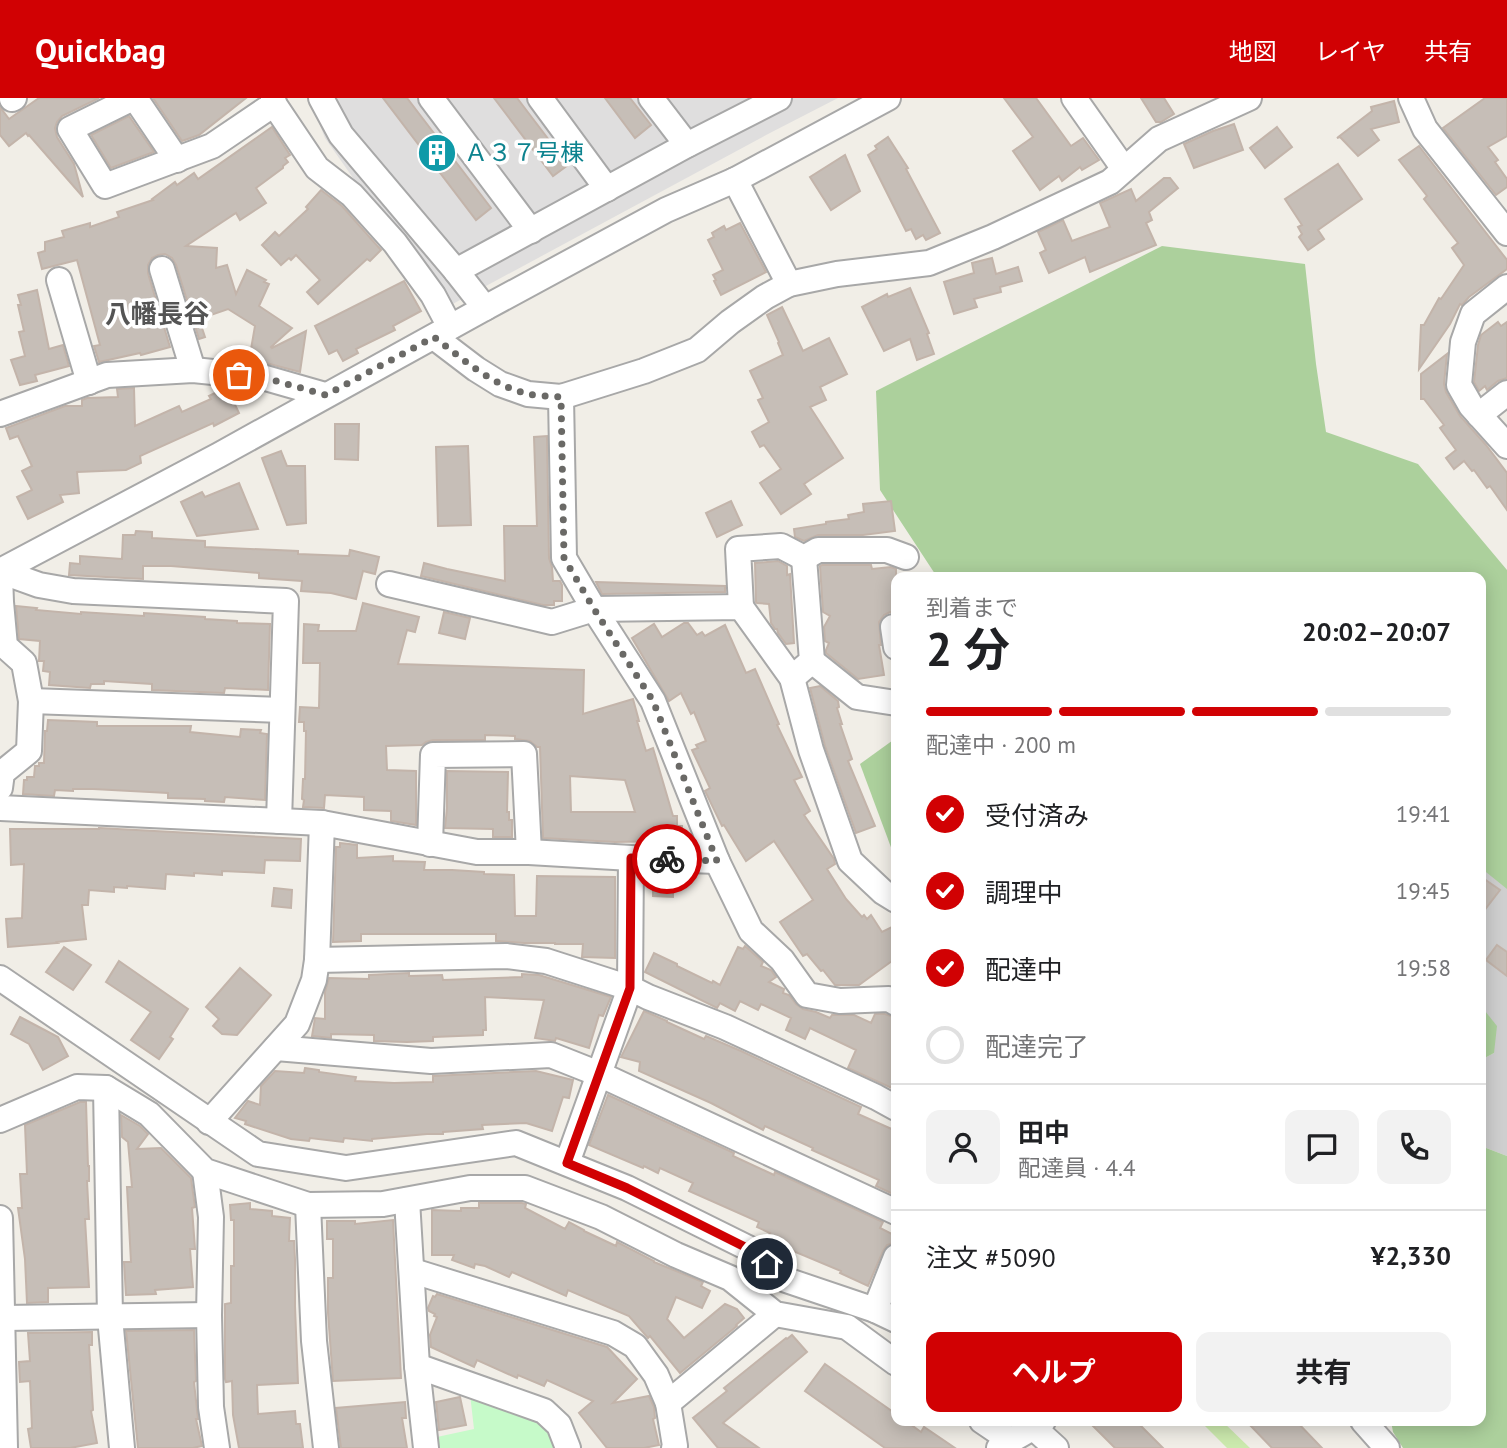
<!DOCTYPE html>
<html lang="ja">
<meta charset="utf-8">
<style>
body{margin:0;font-family:"PT Sans","Noto Sans JP",sans-serif;background:#f2f2f2;color:#202124;height:100vh;display:flex;flex-direction:column;font-size:26px;white-space:nowrap}
*{box-sizing:border-box;margin:0}
p{font-size:23px;color:#757577}
.icon{flex:none;width:38px;height:38px;fill:none;stroke:currentColor;stroke-width:2;stroke-linecap:round;stroke-linejoin:round}
.map{position:relative;flex:1;overflow:hidden}
.drawer{position:absolute;left:891px;top:474px;width:595px;height:854px;display:flex;flex-direction:column;background:#fff;border-radius:14px;box-shadow:0 4px 18px #0003}
.drawer>*{flex:none}
.pin{position:absolute;display:grid;place-items:center;width:60px;height:60px;color:#fff;margin:-30px;border:4px solid #fff;border-radius:50%;box-shadow:0 2px 7px #0007}
.courier{position:absolute;display:grid;place-items:center;width:70px;height:70px;margin:-35px;border:5px solid #d10103;border-radius:50%;background:#fff;color:#222;box-shadow:0 2px 9px #0007}
.headline em{font-style:normal;font-weight:700}
.headline div{display:flex;flex-direction:column-reverse}
.headline{display:flex;align-items:center;justify-content:space-between;height:119px;padding:0 35px}
h1{font-size:46px;font-weight:700;line-height:52px}
.bar{display:grid;grid-template-columns:repeat(4,1fr);gap:10px 7px;align-content:center;height:84px;padding:0 35px}
.bar i{height:9px;border-radius:5px;background:#e0e0e0}
.bar .on{background:#d10103}
.bar p{grid-column:span 4}
.line{display:flex;align-items:center;gap:18px;padding:0 35px;border-top:2px solid #e0e0e0}
.line div{flex:1}
.round{display:grid;place-items:center;flex:none;width:74px;height:74px;border-radius:14px;background:#f2f2f2}
ol{padding:0 35px;list-style:none}
li{display:flex;align-items:center;gap:21px;height:77px}
li p{margin-inline-start:auto}
li .icon{padding:7px;border-radius:50%;background:#d10103;color:#fff;stroke-width:4}
li:last-child{color:#757577}
li i{width:38px;height:38px;border:4px solid #e0e0e0;border-radius:50%}
.action{display:flex;gap:14px;margin-top:auto;padding:14px 35px}
.action a{flex:1;height:80px;border-radius:14px;background:#d10103;color:#fff;font-size:28px;font-weight:700;line-height:80px;text-align:center}
.action a+a{background:#f2f2f2;color:#202124}
header{display:flex;align-items:center;gap:42px;box-sizing:border-box;height:98px;padding:0 35px;background:#d10103;color:#fff}
header strong{font-size:33px}
nav{display:flex;gap:38px;margin-inline-start:auto;font-size:24px}
.map>svg:first-child{display:block}
</style>
<header>
<strong>Quickbag</strong>
<nav><a>地図</a><a>レイヤ</a><a>共有</a></nav>
</header>
<div class="map">
<svg width="1507" height="1350" viewBox="0 0 1507 1350">
<rect width="100%" height="100%" fill="#f1eee7"/>
<polygon fill="#dfdede" points="309,0 838,0 768,36 449,208 365,97 325,40"/>
<polygon fill="#cfcfcf" points="1480,764 1507,784 1507,1058 1481,1048 1481,962 1494,955 1481,915"/>
<polygon fill="#cceaae" points="1203,1323 1222,1323 1250,1350 1227,1350 1202,1325"/>
<g fill="#acd09c">
<polygon points="1162,148 1305,166 1316,266 1326,334 1418,366 1507,472 1507,791 1481,770 1480,480 937,479 880,392 876,293"/>
<polygon points="896,640 896,750 892,752 860,666"/>
<polygon points="1481,908 1497,928 1494,955 1481,962"/>
<polygon points="1481,1048 1507,1058 1507,1350 1403,1350 1393,1334 1391,1323 1480,1323"/>
</g>
<polygon fill="#c6fac9" points="470,1296 538,1318 554,1333 559,1350 439,1350 437,1339 474,1331"/>
<g fill="#c6beb7" stroke="#c3b4aa" stroke-width="2" fill-rule="evenodd">
<polygon points="39,0 99,0 62,18 57,24 55,30 57,39 74,66 83,99 29,37 28,38 26,35 9,48 0,37 0,9 9,21"/>
<polygon points="153,0 246,0 199,37 182,43"/>
<polygon points="383,0 407,0 491,110 476,122"/>
<polygon points="494,0 517,0 568,67 553,78"/>
<polygon points="605,0 630,0 651,27 635,40"/>
<polygon points="1004,0 1036,0 1071,48 1083,40 1099,62 1082,72 1080,69 1062,83 1059,78 1040,92 1013,53 1033,39"/>
<polygon points="1141,0 1164,0 1174,16 1161,24 1156,24"/>
<polygon points="1485,0 1507,0 1507,38 1488,49 1498,62 1495,64 1507,81 1507,89 1496,97 1443,30"/>
<polygon points="1394,3 1399,24 1371,31 1379,42 1358,58 1340,39 1337,40 1372,13 1371,9"/>
<polygon points="129,18 154,54 111,70 91,37"/>
<polygon points="1234,26 1243,52 1194,70 1184,46 1213,33"/>
<polygon points="272,29 290,57 285,60 288,64 283,68 283,70 256,90 266,105 240,122 236,115 186,148 217,150 216,170 227,167 236,196 247,172 266,182 264,184 269,186 259,208 292,230 271,249 272,250 306,233 300,274 266,265 249,263 255,228 228,211 199,221 205,239 199,241 176,167 172,160 165,156 158,157 152,160 148,167 148,175 170,249 141,257 140,255 99,264 94,248 100,247 77,162 42,171 38,155 45,153 45,144 64,139 62,133 90,125 90,129 119,119 117,114 153,102 152,101 175,84 177,87 194,75 198,81"/>
<polygon points="1277,29 1292,49 1265,70 1250,50"/>
<polygon points="888,39 908,70 906,71 940,135 926,142 923,137 916,141 911,131 906,133 868,57 877,51 875,48"/>
<polygon points="1419,48 1507,162 1507,171 1469,199 1462,207 1460,206 1450,226 1419,271 1421,227 1424,227 1439,200 1441,201 1464,167 1452,150 1458,145 1424,101 1427,98 1399,62"/>
<polygon points="845,57 860,93 831,112 810,79"/>
<polygon points="1338,66 1362,101 1318,132 1324,141 1308,152 1299,139 1302,136 1298,129 1302,127 1285,101"/>
<polygon points="1164,80 1170,80 1178,90 1149,114 1152,122 1146,125 1156,147 1090,174 1085,159 1049,175 1040,155 1046,152 1038,134 1063,122 1072,143 1110,129 1100,105 1131,91 1136,103"/>
<polygon points="321,92 342,108 381,152 370,163 367,161 318,206 307,194 320,182 296,157 291,162 289,160 281,167 262,147 275,134 279,138 308,111 306,109"/>
<polygon points="740,125 766,174 721,197 714,183 716,182 713,177 723,172 708,142 714,139 712,135 724,128 726,132"/>
<polygon points="992,160 996,176 1018,169 1022,183 1000,189 1001,194 974,201 977,209 954,216 944,184 974,175 972,165"/>
<polygon points="404,183 421,213 393,228 395,232 356,251 358,255 343,263 337,252 329,256 315,228"/>
<polygon points="910,190 929,235 927,236 934,256 917,262 910,241 884,253 862,209 887,196 888,199"/>
<polygon points="37,192 49,251 63,247 69,268 35,277 37,283 20,287 11,262 25,258 19,234 24,233 18,207 21,207 18,197"/>
<polygon points="782,209 803,253 829,240 847,276 820,289 826,302 810,309 843,360 804,386 811,396 781,416 760,385 781,371 764,347 760,349 752,334 769,324 758,302 763,300 750,273 783,257 778,245 779,244 767,217"/>
<polygon points="1498,224 1501,228 1507,224 1507,280 1498,283 1487,292 1485,288 1479,293 1474,284 1478,247 1481,237"/>
<polygon points="1447,256 1444,286 1446,294 1460,318 1486,347 1507,375 1507,412 1490,388 1487,390 1474,372 1472,373 1464,363 1454,371 1446,360 1456,352 1440,330 1444,327 1424,301 1421,301 1421,276"/>
<polygon points="134,290 135,328 179,308 182,314 211,301 209,298 225,290 227,290 239,315 214,328 213,325 140,358 141,365 126,372 77,374 79,395 60,397 63,404 28,421 17,399 32,392 22,373 32,368 18,338 10,341 6,330 65,308 82,308 82,302 87,300 118,299 117,291"/>
<polygon points="335,326 359,326 358,362 335,361"/>
<polygon points="547,338 549,460 552,469 553,483 560,483 562,487 562,503 554,503 554,507 543,507 421,478 424,465 447,471 505,483 504,428 537,428 534,339"/>
<polygon points="468,348 471,427 438,428 436,349"/>
<polygon points="281,353 287,368 305,368 306,425 287,427 262,360"/>
<polygon points="239,385 258,431 197,438 181,404 202,394 205,399"/>
<polygon points="731,403 742,427 717,439 706,415"/>
<polygon points="891,403 895,433 863,437 818,437 804,443 795,439 794,431 826,426 826,424 849,421 848,417 864,414 863,406"/>
<polygon points="136,433 152,434 152,440 205,443 205,449 298,453 298,456 349,458 350,452 379,459 375,476 363,473 356,501 331,495 301,493 302,483 259,480 259,475 171,468 143,468 143,481 69,477 70,465 80,466 80,458 122,461 123,437 135,437"/>
<polygon points="778,463 787,468 787,477 790,476 794,545 786,546 778,535 777,531 775,531 771,525 769,506 757,505 756,504 755,465"/>
<polygon points="822,467 871,467 872,471 891,469 896,471 896,515 890,514 884,517 879,524 881,547 879,547 884,577 858,581 826,555 826,552 829,545 825,543 824,529 830,518 823,514 820,468"/>
<polygon points="596,484 725,488 725,494 602,496"/>
<path d="M 363,505 L 419,519 L 415,534 L 407,532 L 398,566 L 584,572 L 583,616 L 633,601 L 639,623 L 637,623 L 646,653 L 653,650 L 673,718 L 677,718 L 677,728 L 682,728 L 682,747 L 665,746 L 665,743 L 615,744 L 543,740 L 540,649 L 537,649 L 530,643 L 515,641 L 515,638 L 485,637 L 485,642 L 433,642 L 426,644 L 422,647 L 386,648 L 387,672 L 416,673 L 416,727 L 391,723 L 391,713 L 364,712 L 364,699 L 325,697 L 324,710 L 303,709 L 304,702 L 302,701 L 303,681 L 305,681 L 306,633 L 304,633 L 304,624 L 299,624 L 300,609 L 319,610 L 320,565 L 303,565 L 304,526 L 319,527 L 318,533 L 356,533 ZM 570,678 L 625,682 L 635,714 L 571,714 Z"/>
<polygon points="16,508 37,510 36,512 81,516 81,514 144,518 144,515 205,519 205,521 237,523 237,525 270,526 268,592 225,590 224,595 152,592 152,586 104,583 104,586 91,586 90,590 49,587 50,574 43,573 44,563 39,563 40,543 19,541"/>
<polygon points="444,514 470,520 465,541 439,535"/>
<polygon points="684,525 688,525 697,537 702,534 705,538 725,527 746,575 755,571 779,626 777,627 802,679 794,682 810,713 804,717 834,761 835,766 827,771 846,801 862,819 864,817 867,821 871,817 882,834 896,827 896,860 859,887 835,887 823,872 821,873 807,856 803,858 780,824 813,802 774,743 746,763 724,727 722,728 705,693 710,690 692,652 698,650 696,647 706,643 694,614 691,616 681,595 669,603 632,540 654,526 662,539"/>
<polygon points="820,588 838,603 839,609 837,610 842,626 840,626 852,661 848,663 875,728 856,735 825,648 810,590"/>
<polygon points="48,622 97,624 97,628 191,628 190,634 240,639 241,631 261,632 260,635 267,636 265,702 225,699 224,704 205,703 205,701 168,700 168,695 93,691 73,691 73,693 55,692 54,698 23,696 24,682 27,682 27,679 34,679 35,668 39,668 39,665 44,665 45,633 47,633"/>
<polygon points="447,673 508,674 507,714 509,714 509,722 512,722 512,739 493,739 493,731 445,730 447,710"/>
<polygon points="99,730 301,741 300,763 265,762 264,775 222,773 222,777 194,775 194,778 166,776 165,791 127,788 127,790 114,789 114,794 89,792 88,807 82,807 86,841 57,844 58,845 8,849 6,821 22,820 24,766 11,767 10,731 99,731"/>
<polygon points="340,745 357,747 357,760 393,758 393,763 425,764 424,772 452,772 484,774 484,776 514,777 515,818 536,818 537,778 615,779 615,860 582,859 583,846 555,846 555,845 524,845 496,843 496,836 361,836 361,843 333,844 336,749 340,749"/>
<polygon points="653,778 673,778 673,799 653,798"/>
<polygon points="1480,778 1500,792 1480,818"/>
<polygon points="274,790 292,792 291,810 272,808"/>
<polygon points="1497,847 1507,854 1507,878 1486,862"/>
<polygon points="745,848 763,864 761,868 771,872 776,879 769,884 784,891 783,895 789,897 796,906 803,911 816,914 830,920 832,917 854,917 871,925 875,916 885,916 896,920 896,992 848,970 856,952 810,930 805,941 786,932 791,920 761,906 758,912 740,903 735,913 720,905 717,910 645,874 654,855 677,866 677,868 712,885 713,883 720,887 738,849 743,851"/>
<polygon points="64,849 91,867 73,892 46,874"/>
<polygon points="119,863 188,911 170,939 173,941 159,961 131,942 151,914 106,884"/>
<polygon points="240,870 271,897 237,937 222,936 213,928 219,921 206,909"/>
<polygon points="409,875 409,878 442,877 443,882 522,879 522,876 539,877 611,899 603,918 599,917 589,950 556,940 555,943 535,940 544,902 485,899 486,932 483,932 483,937 433,939 433,943 407,944 374,943 374,937 331,936 331,940 312,938 315,920 325,921 325,894 329,880 369,881 369,877"/>
<polygon points="644,913 667,923 667,924 704,941 706,938 741,953 861,1009 858,1016 896,1033 895,1097 876,1088 879,1082 812,1052 813,1050 765,1028 763,1032 711,1005 639,973 640,964 621,959"/>
<polygon points="20,919 58,939 68,958 43,972 29,946 11,936"/>
<polygon points="305,970 319,972 319,974 356,979 355,983 394,985 433,984 433,978 536,973 573,982 569,1000 563,999 552,1033 526,1025 482,1027 483,1031 443,1034 443,1036 427,1036 372,1041 372,1043 344,1040 343,1044 310,1040 309,1043 291,1041 245,1026 246,1023 235,1020 248,1003 260,1007 261,988 275,973 304,975"/>
<polygon points="608,997 734,1055 733,1058 774,1077 775,1074 883,1124 880,1130 896,1138 896,1144 887,1147 883,1153 868,1188 840,1175 841,1173 786,1150 787,1148 768,1139 770,1135 757,1129 759,1124 689,1093 693,1085 660,1070 658,1075 644,1068 643,1070 589,1047"/>
<polygon points="80,1004 86,1004 88,1068 89,1068 89,1083 87,1083 89,1121 85,1121 89,1189 48,1190 48,1204 27,1205 25,1161 18,1110 22,1110 20,1076 27,1076 25,1027"/>
<polygon points="121,1017 140,1028 148,1036 137,1051 161,1050 191,1080 195,1109 192,1110 195,1151 190,1151 193,1189 155,1192 156,1196 126,1197 124,1164 131,1164 127,1089 132,1089 128,1044 122,1039"/>
<polygon points="250,1105 250,1111 272,1113 272,1118 290,1120 289,1143 294,1143 295,1161 295,1208 298,1285 257,1287 258,1316 295,1313 296,1326 300,1326 303,1350 239,1350 233,1317 232,1283 226,1284 225,1281 225,1206 231,1205 231,1168 234,1168 234,1122 231,1122 230,1107"/>
<polygon points="479,1105 522,1105 526,1106 525,1110 565,1131 569,1124 584,1132 584,1133 616,1148 617,1144 654,1163 654,1164 703,1184 701,1188 710,1193 702,1210 676,1199 667,1221 684,1240 725,1206 737,1211 744,1220 736,1227 737,1228 680,1275 650,1238 648,1240 629,1218 568,1192 566,1198 512,1174 509,1179 485,1168 475,1166 474,1170 452,1162 454,1157 432,1157 432,1112 461,1113 461,1110 479,1110"/>
<polygon points="393,1122 401,1280 333,1283 328,1215 328,1180 333,1180 333,1141 327,1141 327,1123 355,1123 355,1126"/>
<polygon points="437,1196 607,1249 637,1281 613,1305 649,1298 654,1309 655,1320 653,1321 659,1347 644,1350 607,1350 579,1315 593,1303 547,1282 544,1288 518,1277 517,1280 477,1262 474,1269 431,1249 430,1237 437,1219 434,1218 435,1216 429,1213 428,1210 433,1198 435,1199"/>
<polygon points="194,1232 196,1283 194,1284 198,1321 196,1321 202,1348 193,1350 138,1350 126,1233"/>
<polygon points="92,1234 92,1247 89,1247 93,1312 91,1313 97,1345 70,1350 31,1350 28,1331 32,1330 30,1283 20,1284 19,1264 30,1263 28,1235"/>
<polygon points="792,1237 807,1254 723,1325 759,1350 718,1350 693,1320 727,1293 724,1290 786,1240 787,1241"/>
<polygon points="825,1266 896,1316 896,1323 906,1323 921,1334 924,1329 955,1350 885,1350 805,1293"/>
<polygon points="460,1299 466,1327 439,1332 436,1304"/>
<polygon points="405,1304 406,1320 402,1320 407,1350 341,1350 336,1310"/>
<polygon points="1088,1323 1136,1323 1163,1350 1115,1350"/>
<polygon points="1246,1323 1296,1323 1322,1350 1272,1350"/>
</g>
<g fill="none" stroke-linecap="round" stroke-linejoin="round">
<g stroke="#a8a8a8" stroke-width="28">
<g id="minor">
<polyline points="133,0 70,31 105,88 212,48 274,6 273,0"/>
<polyline points="135,0 177,62"/>
<polyline points="321,0 341,37 456,173 485,210"/>
<polyline points="431,0 531,133"/>
<polyline points="540,0 607,91"/>
<polyline points="651,0 687,47"/>
<polyline points="1074,0 1124,71"/>
<polyline points="1411,0 1425,31 1507,135"/>
<polyline points="12,1 14,0"/>
<polyline points="274,6 317,70 352,97 395,145 433,197 450,229"/>
<polyline points="735,82 789,186"/>
<polyline points="162,171 193,272"/>
<polyline points="456,173 687,47 779,0"/>
<polyline points="59,182 89,284"/>
<polyline points="1507,189 1473,216 1463,244 1459,287 1471,308 1507,348"/>
<polyline points="434,239 476,271 500,286 528,296 561,299 644,273 697,252 730,224 765,199 789,186 837,176 929,165 993,139 1110,84 1159,41 1249,0"/>
<polyline points="561,299 564,460 594,511 653,603 717,763 751,833 782,862 807,897 840,903 889,901 896,905"/>
<polyline points="0,316 107,277 193,272 262,279 325,297"/>
<polyline points="1479,317 1507,295"/>
<polyline points="0,473 219,357 485,210 666,112 735,82 888,0"/>
<polyline points="0,473 39,487 73,493 286,503 279,723"/>
<polyline points="0,477 1,504 5,548 24,565 31,603 29,653 2,675 0,690"/>
<polyline points="389,486 552,524 594,511 741,509 792,580 811,652 850,763 883,794 896,802"/>
<polyline points="741,509 738,451 781,448 804,460 818,452 887,452 906,459"/>
<polyline points="893,529 896,549"/>
<polyline points="812,563 857,599 896,605"/>
<polyline points="792,580 812,563 804,460"/>
<polyline points="31,603 282,612"/>
<polyline points="0,710 322,725"/>
<polyline points="430,746 433,657 524,656 529,754"/>
<polyline points="317,862 506,858 546,863 630,890 648,899 725,929 876,999 896,1010"/>
<polyline points="0,880 258,1056 346,1070 516,1045 627,1090 748,1150 786,1182 875,1212 896,1222"/>
<polyline points="276,950 431,963 551,957 599,976 896,1114"/>
<polyline points="106,990 110,1219 122,1350"/>
<polyline points="0,1022 77,989 106,990 149,1016 205,1073 308,1107 383,1106 470,1090 525,1090 601,1119 676,1157 730,1180 775,1216 847,1229 896,1265"/>
<polyline points="209,1024 297,926 314,882 317,862 322,725 477,754 529,754 631,760 717,763"/>
<polyline points="567,1065 630,890 631,760"/>
<polyline points="205,1073 211,1119 209,1217 211,1309 217,1350"/>
<polyline points="407,1102 417,1268 426,1350"/>
<polyline points="308,1107 314,1243 326,1350"/>
<polyline points="0,1120 5,1350"/>
<polyline points="413,1173 613,1235 635,1248 656,1277 668,1305"/>
<polyline points="875,1212 896,1159"/>
<polyline points="4,1220 209,1217"/>
<polyline points="417,1268 544,1313 559,1327 568,1350"/>
<polyline points="982,1323 1010,1342"/>
<polyline points="1363,1323 1387,1350"/>
<polyline points="1034,1330 1056,1350"/>
<polyline points="674,1350 675,1348 668,1305 775,1216"/>
<path d="M 999,1350 C 1013,1340 1029,1333 1043,1323"/>
</g>
</g>
<use href="#minor" stroke="#fff" stroke-width="24"/>
</g>
<g fill="none" stroke-linecap="round" stroke-linejoin="round">
<path stroke="#6a6966" stroke-width="7" stroke-dasharray="0 12.6" d="M 239,277 L 262,279 L 326,297 L 434,239 C 463,261 491,287 528,296 C 538,298 550,298 561,299 L 564,460 L 594,511 L 653,603 L 717,763 L 667,761"/>
<polyline stroke="#d10103" stroke-width="9" points="667,761 631,760 630,890 567,1065 627,1090 747,1150 767,1166"/>
</g>
<defs>
<g id="building-disc" transform="scale(2.0125)"><circle r="9.5" fill="#0f9aa8" stroke="#fff"/><path d="M-4-6H4V6H1V3H-1V6H-4ZM-2.5-4.3h1.7v1.8h-1.7ZM.8-4.3h1.7v1.8H.8ZM-2.5-1h1.7V.8h-1.7ZM.8-1h1.7V.8H.8Z" fill="#fff"/></g>
</defs>
<g fill-rule="evenodd">
<use href="#building-disc" x="437" y="55"/>
</g>
<g text-anchor="middle" stroke-width="7" stroke-linejoin="round" paint-order="stroke">
<g font-size="24" fill="#0d838f" stroke="#fff" text-anchor="start">
<text x="464" y="63">Ａ３７号棟</text>
</g>
<g font-size="26" font-weight="bold" fill="#545454" stroke="#fff">
<text x="157" y="225">八幡長谷</text>
</g>
</g>
</svg>
<div class="pin" style="left:239px;top:277px;background:#ea580c"><svg class="icon" aria-label="bag" viewBox="0 0 24 24"><path d="M5 8h14l-1 12H6zM9 8a3 3 0 0 1 6 0"/></svg></div>
<div class="pin" style="left:767px;top:1166px;background:#1f2937"><svg class="icon" aria-label="home" viewBox="0 0 24 24"><path d="M3 11l9-7 9 7M6 9v11h12V9"/></svg></div>
<div class="courier" style="left:667px;top:761px"><svg class="icon" aria-label="bike" viewBox="0 0 24 24"><circle cx="6" cy="16" r="4"/><circle cx="18" cy="16" r="4"/><path d="M6 16l4-8h5l3 8M10 8l3 8H6M13 5h3"/></svg></div>
<section class="drawer">
<div class="headline"><div><h1>2 分</h1><p>到着まで</p></div><em>20:02–20:07</em></div>
<div class="bar"><i class="on"></i><i class="on"></i><i class="on"></i><i></i><p>配達中 · 200 m</p></div>
<ol>
<li><svg class="icon" aria-label="check" viewBox="0 0 24 24"><path d="M5 12l5 5 9-10"/></svg>受付済み<p>19:41</p></li>
<li><svg class="icon" aria-label="check" viewBox="0 0 24 24"><path d="M5 12l5 5 9-10"/></svg>調理中<p>19:45</p></li>
<li><svg class="icon" aria-label="check" viewBox="0 0 24 24"><path d="M5 12l5 5 9-10"/></svg>配達中<p>19:58</p></li>
<li><i></i>配達完了</li>
</ol>
<div class="line" style="height:126px"><a class="round"><svg class="icon" aria-label="person" viewBox="0 0 24 24"><circle cx="12" cy="8" r="4"/><path d="M4 21q1-7 8-7t8 7"/></svg></a><div><b>田中</b><p>配達員 · 4.4</p></div><a class="round"><svg class="icon" aria-label="chat" viewBox="0 0 24 24"><path d="M4 5h16v11H9l-5 4z"/></svg></a><a class="round"><svg class="icon" aria-label="phone" viewBox="0 0 24 24"><path d="M5 4h4l2 5-3 2q2 4 5 5l2-3 5 2v4C11 20 4 13 5 4z"/></svg></a></div>
<div class="line" style="height:91px"><div>注文 #5090</div><b>¥2,330</b></div>
<div class="action"><a>ヘルプ</a><a>共有</a></div>
</section>
</div>
